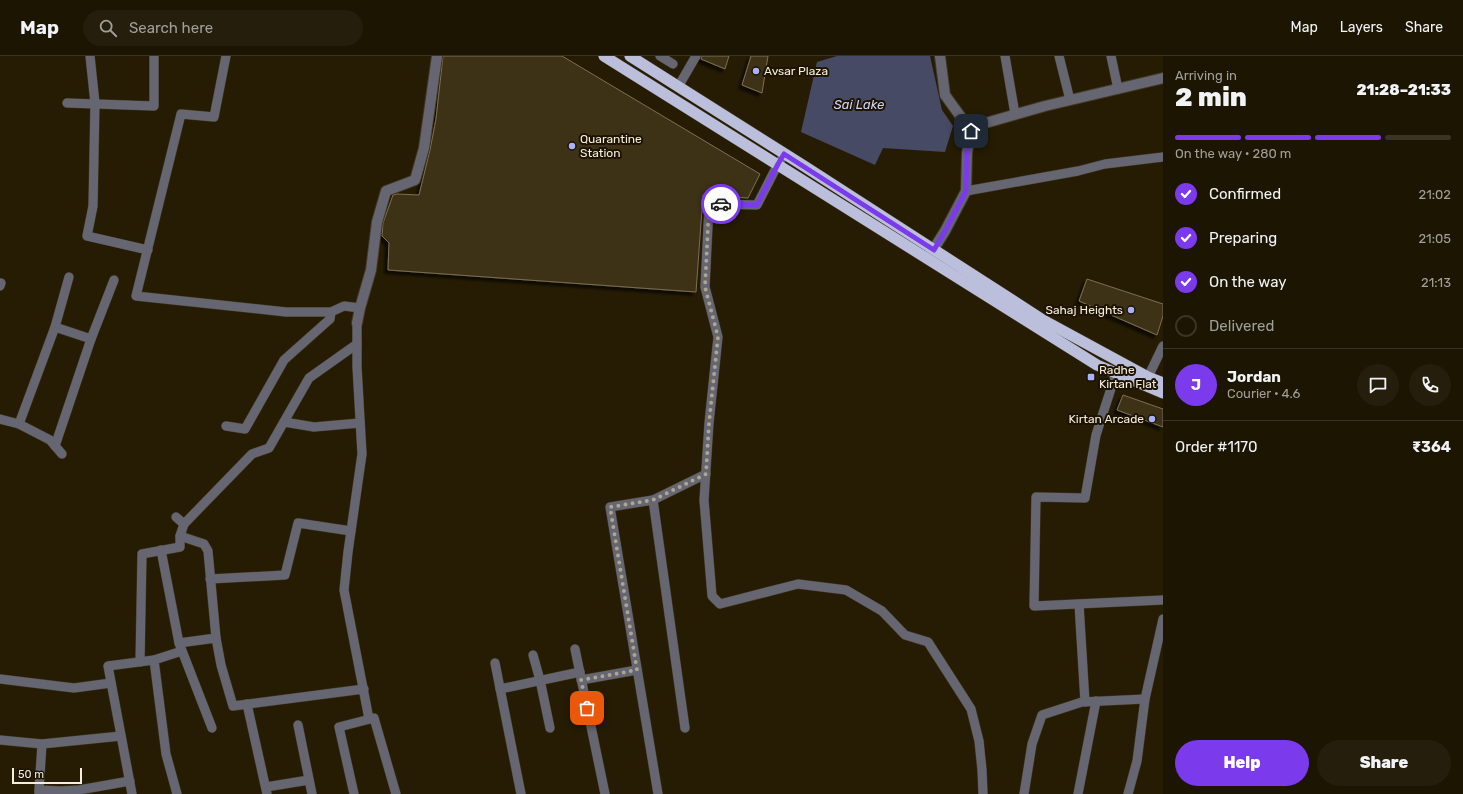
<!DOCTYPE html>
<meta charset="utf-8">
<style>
body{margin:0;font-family:Rubik,sans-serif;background:#251e0c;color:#f1f3f6;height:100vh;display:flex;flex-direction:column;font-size:15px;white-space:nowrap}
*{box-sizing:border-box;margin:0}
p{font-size:13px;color:#a09f99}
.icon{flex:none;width:22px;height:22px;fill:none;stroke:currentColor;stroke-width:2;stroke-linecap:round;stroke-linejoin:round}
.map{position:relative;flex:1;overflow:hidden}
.sheet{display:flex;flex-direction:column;background:#1c1502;width:300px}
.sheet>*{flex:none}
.scale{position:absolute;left:12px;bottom:10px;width:70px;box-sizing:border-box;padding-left:4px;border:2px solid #f5eedf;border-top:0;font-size:11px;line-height:14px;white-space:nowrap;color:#f5eedf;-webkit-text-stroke:3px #1d1300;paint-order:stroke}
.pin{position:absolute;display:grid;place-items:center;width:34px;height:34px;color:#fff;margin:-17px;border-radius:8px;box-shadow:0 2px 6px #0006}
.courier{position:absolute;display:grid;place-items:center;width:40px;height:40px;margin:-20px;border:3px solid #7c3aed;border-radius:50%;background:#fff;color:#222;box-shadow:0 1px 5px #0007}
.summary em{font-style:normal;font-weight:800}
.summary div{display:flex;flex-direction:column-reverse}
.summary{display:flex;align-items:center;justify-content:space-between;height:68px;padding:0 12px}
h1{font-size:26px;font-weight:800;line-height:30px}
.bar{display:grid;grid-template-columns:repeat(4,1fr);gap:6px 4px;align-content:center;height:48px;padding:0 12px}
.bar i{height:5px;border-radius:3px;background:#3a3424}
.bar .current{background:#7c3aed}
.bar p{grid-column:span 4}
.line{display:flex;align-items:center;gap:10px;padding:0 12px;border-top:1px solid #3a3424}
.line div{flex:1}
.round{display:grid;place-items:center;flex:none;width:42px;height:42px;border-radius:21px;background:#251e0c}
ol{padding:0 12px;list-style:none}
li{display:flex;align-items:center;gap:12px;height:44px}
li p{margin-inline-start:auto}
li .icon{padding:4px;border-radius:50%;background:#7c3aed;color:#fff;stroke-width:4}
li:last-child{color:#a09f99}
li i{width:22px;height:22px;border:2px solid #3a3424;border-radius:50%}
.primary-button{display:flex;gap:8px;margin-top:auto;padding:8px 12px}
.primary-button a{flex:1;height:46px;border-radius:24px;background:#7c3aed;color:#fff;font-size:16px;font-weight:800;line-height:46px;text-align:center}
.primary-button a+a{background:#251e0c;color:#f1f3f6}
header{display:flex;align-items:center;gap:24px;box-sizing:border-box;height:56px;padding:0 20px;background:#1c1502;border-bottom:1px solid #3a3424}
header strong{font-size:19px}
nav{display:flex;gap:22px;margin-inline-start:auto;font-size:14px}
.search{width:280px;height:36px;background:#251e0c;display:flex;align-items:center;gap:10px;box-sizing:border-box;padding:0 14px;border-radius:22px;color:#a09f99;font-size:15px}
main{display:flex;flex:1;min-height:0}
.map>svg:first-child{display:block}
</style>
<header>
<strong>Map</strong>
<div class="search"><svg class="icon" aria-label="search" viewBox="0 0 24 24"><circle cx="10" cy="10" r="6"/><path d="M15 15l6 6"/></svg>Search here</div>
<nav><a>Map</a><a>Layers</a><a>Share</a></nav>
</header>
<main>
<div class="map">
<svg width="1163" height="738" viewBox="0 0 1163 738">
<defs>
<filter id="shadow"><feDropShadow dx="-3.5" dy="3.5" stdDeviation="1" flood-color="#0009"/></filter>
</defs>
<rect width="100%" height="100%" fill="#261c03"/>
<polygon fill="#474a64" points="837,0 930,0 942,54 953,70 945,96 883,92 875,109 801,76 817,6"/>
<g fill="#3e3318" stroke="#7b6f54" filter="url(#shadow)">
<polygon points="443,0 562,0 760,118 748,142 703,139 696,236 388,214 389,187 382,180 383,167 393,139 397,138 419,139 430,94 436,63"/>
<polygon points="702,0 729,0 725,13 701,3"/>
<polygon points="751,0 768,0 762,37 742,29"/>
<polygon points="1087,223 1163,248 1163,260 1157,279 1079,245"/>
<polygon points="1123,339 1163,353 1163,371 1117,354"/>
</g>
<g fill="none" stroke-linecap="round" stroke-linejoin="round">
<g stroke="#433922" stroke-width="10">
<g id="minor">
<polyline points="90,0 95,47 93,150 87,180 148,194"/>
<polyline points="226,0 214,61 181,58 136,240 286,256 331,256 344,250 360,252"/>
<polyline points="660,0 673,8"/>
<polyline points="1005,0 1015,58"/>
<polyline points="1059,0 1070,44"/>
<polyline points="1111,0 1118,33"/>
<polyline points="678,31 696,0"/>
<polyline points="67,47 154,50 154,0"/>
<polyline points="785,98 778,108 757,149 717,148 709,150 705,231 718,281 709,367 704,444 712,540 720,548 798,528 846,534 882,555 905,579 928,586 971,653 979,685 982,714 983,738"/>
<polyline points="966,135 1078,115 1105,108 1163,101"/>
<polyline points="0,230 1,227"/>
<polyline points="357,267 357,311 362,398 348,496 344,534 369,663"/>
<polyline points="55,271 69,221"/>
<polyline points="91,283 114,224"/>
<polyline points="357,288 309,322 269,392 252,398 184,468 180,480 204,488 208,495 216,582 221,609 233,650 364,633"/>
<polyline points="1116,317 1096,379 1085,442 1036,441 1034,550 1163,544"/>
<polyline points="1148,321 1163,290"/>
<polyline points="0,363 19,368 50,384 62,398"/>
<polyline points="284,366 314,371 360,367"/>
<polyline points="19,368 55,271 91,283 55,390"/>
<polyline points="226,370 245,373 284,304 330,263 331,256"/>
<polyline points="653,444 706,418"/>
<polyline points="176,461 184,468"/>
<polyline points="161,494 179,587"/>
<polyline points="210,523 285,519 298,467 351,475"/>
<polyline points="1079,548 1085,646"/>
<polyline points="575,593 605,738"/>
<polyline points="533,599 540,624 550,672"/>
<polyline points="140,606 142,498 180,491 180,480"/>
<polyline points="495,607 521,738"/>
<polyline points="0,623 74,632 111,627"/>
<polyline points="581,624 637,614"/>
<polyline points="500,633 580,616"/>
<polyline points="247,648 267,738"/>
<polyline points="298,669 312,738"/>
<polyline points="212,672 179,587 216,582"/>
<polyline points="0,684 42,688 121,680"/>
<polyline points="266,731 309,724"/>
<polyline points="39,734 42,688"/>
<polyline points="39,738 39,734 61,735 79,734 130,725"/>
<polyline points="132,738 108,610 154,604"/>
<polyline points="177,738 166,698 154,604 182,595"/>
<polyline points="354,738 339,671 374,662 396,738"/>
<polyline points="658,738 610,451 653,444 685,672"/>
<polyline points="1024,738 1032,688 1042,659 1082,646 1145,643"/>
<polyline points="1078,738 1096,645"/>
<polyline points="1128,738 1137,705 1145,643 1163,563"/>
</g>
</g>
<g stroke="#433922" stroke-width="12">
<g id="tertiary">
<polyline points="971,75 982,68 1045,50 1163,22"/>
<polyline points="930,199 945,175 966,135 967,97 971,75 945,39 940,0"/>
<polyline points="357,267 360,252 371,214 377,166 386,135 415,124 424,92 437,0"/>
</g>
</g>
<g stroke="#433922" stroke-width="12">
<g id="trunk">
<polyline points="604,0 1097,309 1163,337"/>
<polyline points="630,0 804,110 1043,264 1148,321 1163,327"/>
</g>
</g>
<use href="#minor" stroke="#656672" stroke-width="9"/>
<use href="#tertiary" stroke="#656672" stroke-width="10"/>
<use href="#trunk" stroke="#bcbfdb" stroke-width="11"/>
</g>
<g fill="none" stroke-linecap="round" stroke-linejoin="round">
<polyline stroke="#ada492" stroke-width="4" stroke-dasharray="0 7.2" points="587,652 581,624 637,614 610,451 653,444 706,418 709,367 718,281 705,231 709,150 721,148"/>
<polyline stroke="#7c3aed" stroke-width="5" points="721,148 757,149 778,108 784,98 934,194 945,175 966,135 967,97 971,75"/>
</g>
<g fill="#aab0fb" stroke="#1d1300" stroke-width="1.5">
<circle cx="756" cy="15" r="4"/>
<circle cx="572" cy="90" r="4"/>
<circle cx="1131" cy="254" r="4"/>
<rect x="1087" y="317" width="8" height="8" rx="2"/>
<circle cx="1152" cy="363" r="4"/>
</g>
<g text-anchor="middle" stroke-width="4" stroke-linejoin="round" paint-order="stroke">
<g font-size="12" fill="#f5eedf" stroke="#1d1300" text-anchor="start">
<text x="764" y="19">Avsar Plaza</text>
<text x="580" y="87">Quarantine<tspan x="580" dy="14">Station</tspan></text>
<text x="1123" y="258" text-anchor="end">Sahaj Heights</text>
<text x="1099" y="318">Radhe<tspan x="1099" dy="14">Kirtan Flat</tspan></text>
<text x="1144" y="367" text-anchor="end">Kirtan Arcade</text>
</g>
<g font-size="13" font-style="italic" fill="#cfd4ff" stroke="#1d1300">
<text x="859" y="53">Sai Lake</text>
</g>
</g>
</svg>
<div class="scale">50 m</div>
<div class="pin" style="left:587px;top:652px;background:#ea580c"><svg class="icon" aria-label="bag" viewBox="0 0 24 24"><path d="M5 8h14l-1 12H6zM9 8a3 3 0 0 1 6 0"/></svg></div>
<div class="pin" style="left:971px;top:75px;background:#1f2937"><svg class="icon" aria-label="home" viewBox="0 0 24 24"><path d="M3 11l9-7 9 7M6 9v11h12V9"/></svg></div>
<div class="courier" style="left:721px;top:148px"><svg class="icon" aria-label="car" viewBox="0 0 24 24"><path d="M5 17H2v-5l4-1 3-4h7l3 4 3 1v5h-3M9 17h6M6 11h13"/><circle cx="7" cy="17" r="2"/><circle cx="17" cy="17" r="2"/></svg></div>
</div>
<section class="sheet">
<div class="summary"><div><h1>2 min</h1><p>Arriving in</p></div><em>21:28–21:33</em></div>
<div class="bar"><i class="current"></i><i class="current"></i><i class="current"></i><i></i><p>On the way · 280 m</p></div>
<ol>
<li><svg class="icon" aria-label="check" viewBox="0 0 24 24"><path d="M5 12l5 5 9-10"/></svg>Confirmed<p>21:02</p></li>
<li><svg class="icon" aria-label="check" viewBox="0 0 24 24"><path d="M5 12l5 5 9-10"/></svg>Preparing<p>21:05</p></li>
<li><svg class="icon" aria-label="check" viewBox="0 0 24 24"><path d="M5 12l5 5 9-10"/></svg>On the way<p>21:13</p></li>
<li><i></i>Delivered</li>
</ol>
<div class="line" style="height:72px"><b class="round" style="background:#7c3aed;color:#fff">J</b><div><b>Jordan</b><p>Courier · 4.6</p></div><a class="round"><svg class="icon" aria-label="chat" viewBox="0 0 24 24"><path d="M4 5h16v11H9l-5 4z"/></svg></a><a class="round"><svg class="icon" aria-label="phone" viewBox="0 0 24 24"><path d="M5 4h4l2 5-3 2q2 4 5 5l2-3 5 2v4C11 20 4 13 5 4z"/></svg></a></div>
<div class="line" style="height:52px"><div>Order #1170</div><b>₹364</b></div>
<div class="primary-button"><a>Help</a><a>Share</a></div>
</section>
</main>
